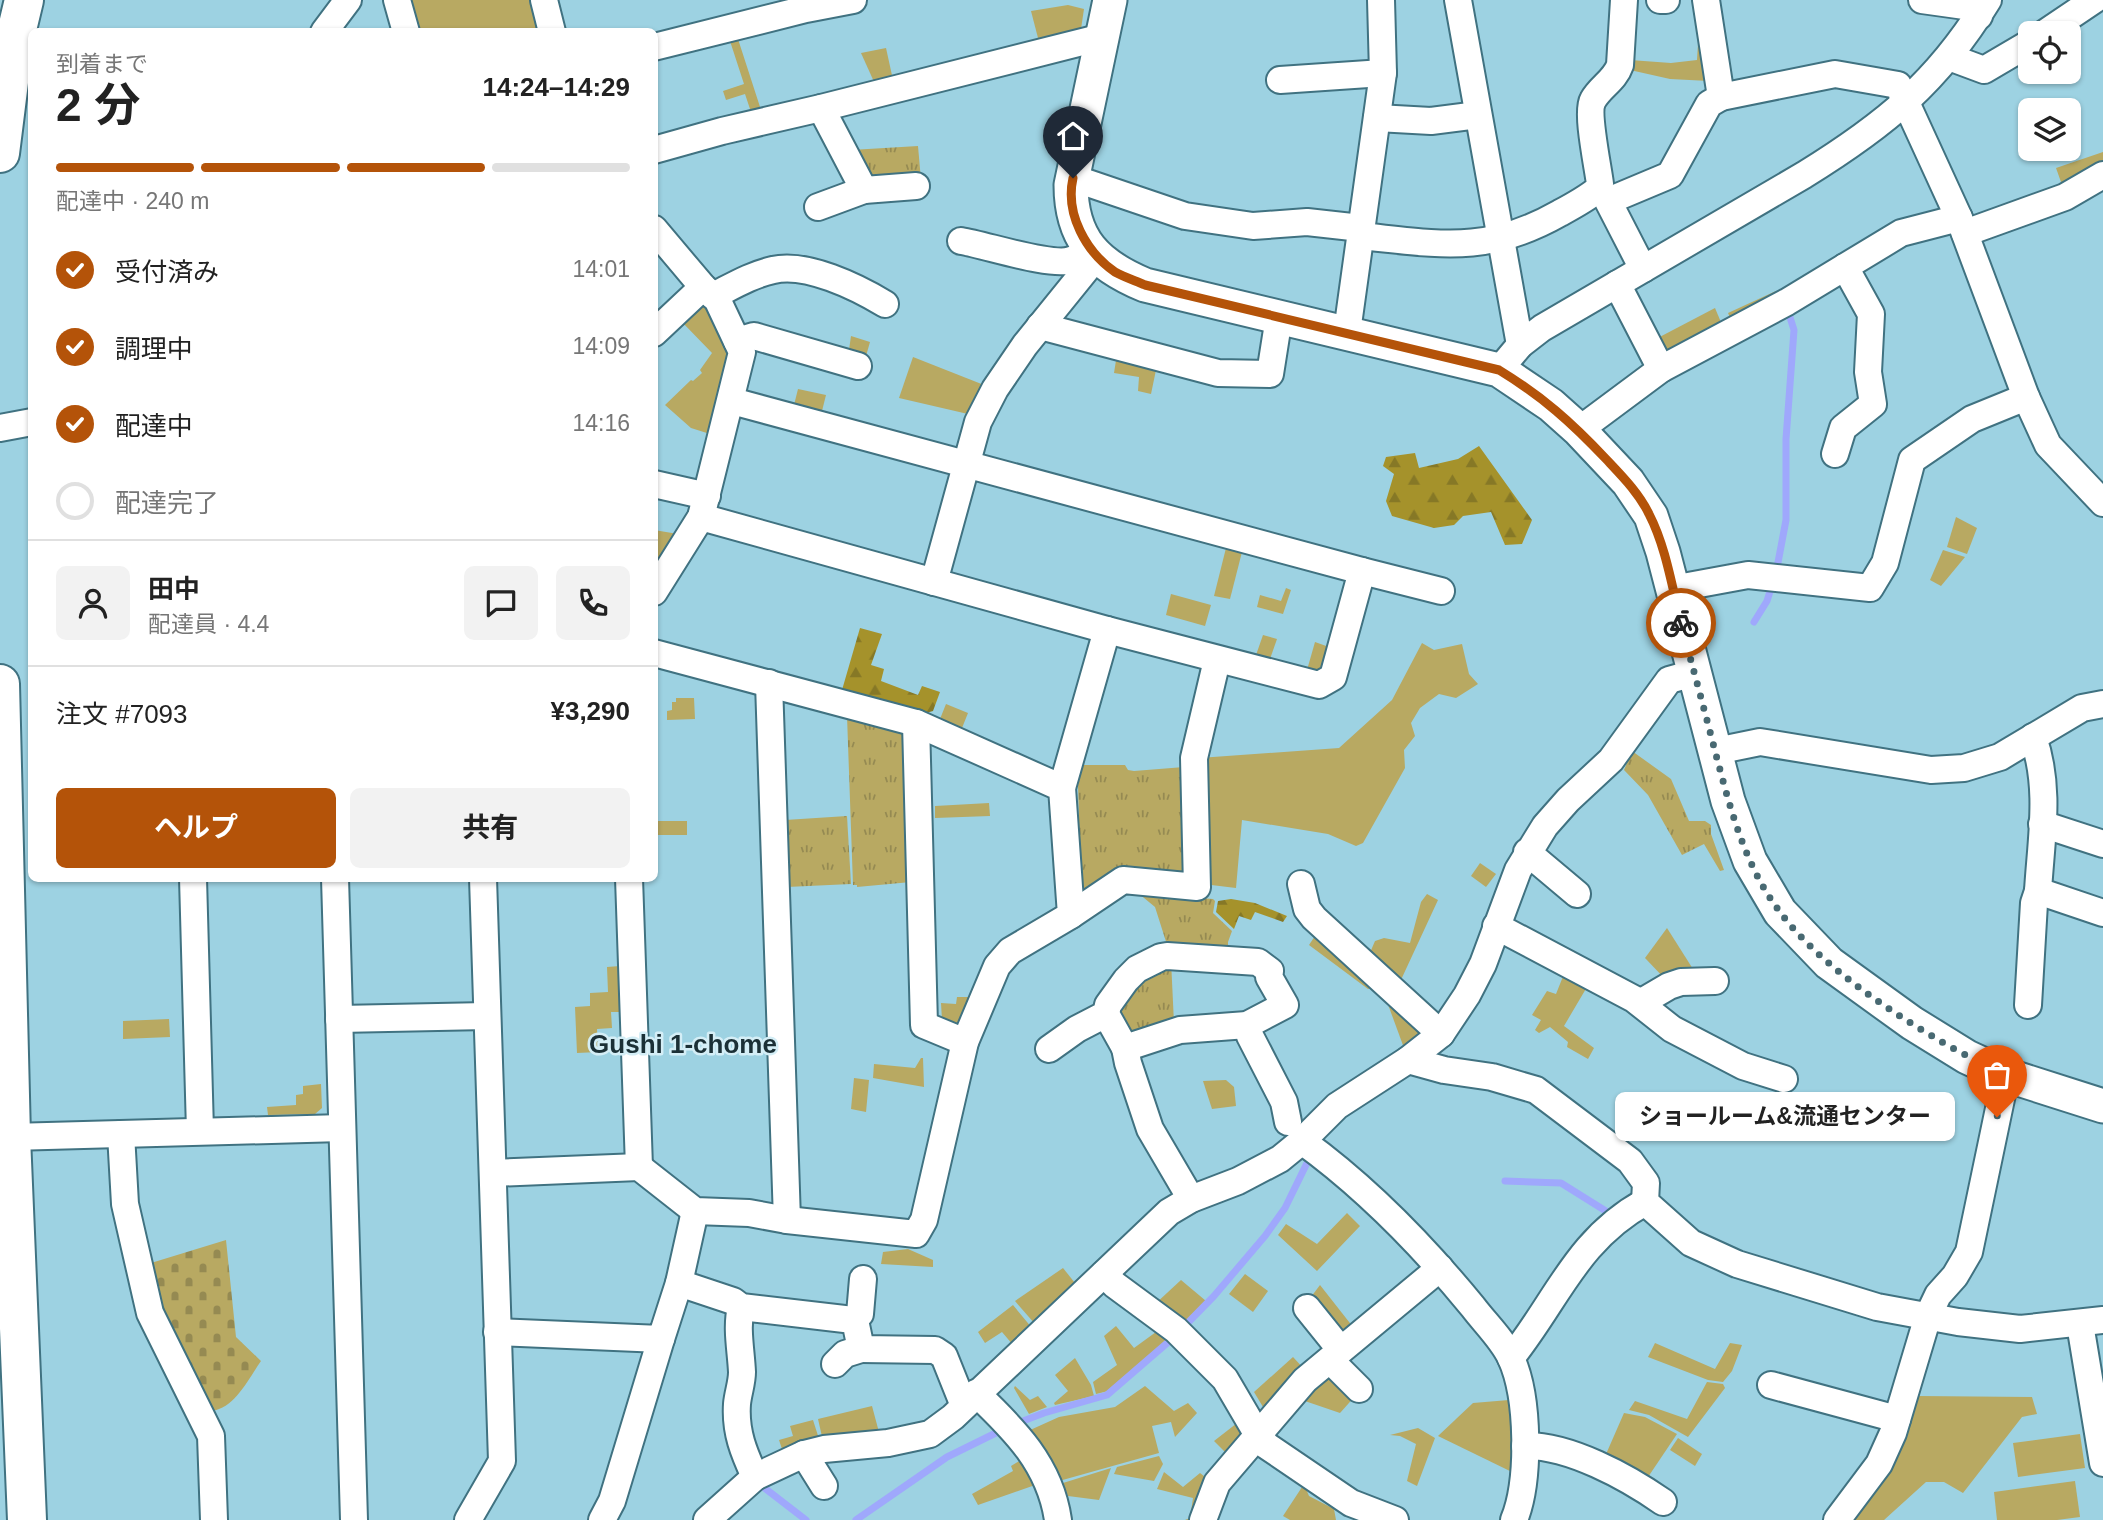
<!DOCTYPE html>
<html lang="ja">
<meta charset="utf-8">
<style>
body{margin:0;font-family:Helvetica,"Noto Sans JP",sans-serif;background:#f2f2f2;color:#222;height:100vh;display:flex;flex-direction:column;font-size:26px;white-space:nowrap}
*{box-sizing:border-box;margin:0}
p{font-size:23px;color:#767676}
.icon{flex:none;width:38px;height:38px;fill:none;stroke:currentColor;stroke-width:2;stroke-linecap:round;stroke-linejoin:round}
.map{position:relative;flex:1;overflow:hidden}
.drawer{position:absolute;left:28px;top:28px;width:630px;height:854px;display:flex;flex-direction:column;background:#fff;border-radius:10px;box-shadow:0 2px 5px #0004}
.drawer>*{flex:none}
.controls{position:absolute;left:2018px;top:21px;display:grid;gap:14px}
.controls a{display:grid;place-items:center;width:63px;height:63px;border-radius:10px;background:#fff;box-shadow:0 2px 5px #0004;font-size:35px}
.pin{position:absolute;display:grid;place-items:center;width:60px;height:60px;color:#fff;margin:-72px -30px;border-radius:50% 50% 50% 0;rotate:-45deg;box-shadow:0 0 7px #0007}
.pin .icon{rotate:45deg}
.courier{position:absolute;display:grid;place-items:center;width:70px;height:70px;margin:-35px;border:5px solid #b45309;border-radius:50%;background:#fff;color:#222;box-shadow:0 2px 9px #0007}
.bubble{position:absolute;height:49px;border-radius:10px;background:#fff;box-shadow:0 2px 5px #0004;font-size:23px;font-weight:700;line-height:49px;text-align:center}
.headline em{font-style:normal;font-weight:700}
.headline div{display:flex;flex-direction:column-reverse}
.headline{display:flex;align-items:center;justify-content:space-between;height:119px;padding:0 28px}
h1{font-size:46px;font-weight:700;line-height:52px}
.bar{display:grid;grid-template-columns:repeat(4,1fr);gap:10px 7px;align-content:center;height:84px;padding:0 28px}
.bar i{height:9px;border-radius:5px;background:#e0e0e0}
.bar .current{background:#b45309}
.bar p{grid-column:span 4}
.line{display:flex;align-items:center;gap:18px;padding:0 28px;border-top:2px solid #e0e0e0}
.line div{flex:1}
.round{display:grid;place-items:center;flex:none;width:74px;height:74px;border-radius:10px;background:#f2f2f2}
ol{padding:0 28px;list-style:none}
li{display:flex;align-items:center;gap:21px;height:77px}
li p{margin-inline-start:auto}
li .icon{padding:7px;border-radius:50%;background:#b45309;color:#fff;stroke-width:4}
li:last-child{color:#767676}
li i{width:38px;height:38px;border:4px solid #e0e0e0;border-radius:50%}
.cta{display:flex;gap:14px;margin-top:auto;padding:14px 28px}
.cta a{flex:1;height:80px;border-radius:10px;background:#b45309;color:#fff;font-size:28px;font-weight:700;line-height:80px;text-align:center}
.cta a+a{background:#f2f2f2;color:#222}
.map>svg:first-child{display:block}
</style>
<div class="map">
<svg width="2103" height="1520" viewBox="0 0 2103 1520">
<defs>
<pattern id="grass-tufts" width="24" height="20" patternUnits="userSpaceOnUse" patternTransform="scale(1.75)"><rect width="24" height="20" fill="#b8a962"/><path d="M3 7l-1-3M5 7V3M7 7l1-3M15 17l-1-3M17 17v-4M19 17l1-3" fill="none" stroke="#958a52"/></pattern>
<pattern id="forest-firs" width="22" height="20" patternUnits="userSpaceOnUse" patternTransform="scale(1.75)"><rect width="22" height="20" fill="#a5922b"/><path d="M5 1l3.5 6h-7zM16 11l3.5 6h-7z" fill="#867826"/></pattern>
<pattern id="cemetery-stones" width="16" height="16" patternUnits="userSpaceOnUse" patternTransform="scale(1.75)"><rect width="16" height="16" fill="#b8a962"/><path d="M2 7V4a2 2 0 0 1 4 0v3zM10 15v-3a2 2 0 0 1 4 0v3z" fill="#958a52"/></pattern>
</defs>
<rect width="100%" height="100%" fill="#9dd2e2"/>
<g fill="url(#grass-tufts)">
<polygon points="918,146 921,180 870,186 851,150"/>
<polygon points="847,716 901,730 908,737 911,882 857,887 857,885 853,885"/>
<polygon points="1632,751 1671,779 1689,821 1705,821 1711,825 1711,834 1724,870 1720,871 1704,844 1682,855 1648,795 1624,770"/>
<polygon points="1083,765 1125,765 1128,770 1134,771 1184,767 1184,876 1089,894 1081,890 1078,785"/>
<polygon points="847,816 851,884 787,887 785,820"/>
<polygon points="1138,893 1213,899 1215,901 1213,913 1232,931 1228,942 1228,954 1169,951 1155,907"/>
<polygon points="1171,960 1174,1023 1129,1040 1114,1011 1136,977"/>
</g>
<g fill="url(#forest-firs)">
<polygon points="1479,446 1532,520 1522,544 1505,545 1491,512 1463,516 1454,525 1434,528 1392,516 1386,501 1394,474 1383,466 1386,457 1415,453 1419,468 1458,459"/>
<polygon points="860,628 882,634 871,665 884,669 881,681 918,695 922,686 940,692 933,711 926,713 842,690"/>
<polygon points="1231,899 1255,903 1287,916 1283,922 1255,912 1251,920 1239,916 1234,929 1216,912 1218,901"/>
</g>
<path fill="url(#cemetery-stones)" d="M 226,1240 L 236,1337 L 261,1361 C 249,1378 235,1408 212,1411 L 158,1305 L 151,1263 Z"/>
<g fill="#b8a962">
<polygon points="405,0 535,0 543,31 414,31"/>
<polygon points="1068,5 1084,9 1081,29 1038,38 1031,11"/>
<polygon points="738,39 761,110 751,112 745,94 726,100 723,91 744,84 730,41"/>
<polygon points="1698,44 1705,44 1709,81 1670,79 1630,70 1630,60 1671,63 1697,60"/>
<polygon points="886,48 893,80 875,84 861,53"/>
<polygon points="2103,152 2103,162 2071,184 2061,182 2056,168"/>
<polygon points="1776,291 1779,299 1732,322 1728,313"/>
<polygon points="706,300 733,353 710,434 691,428 665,405 691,380 693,381 702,373 700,370 712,353 682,322"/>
<polygon points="1715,308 1723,327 1668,356 1652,341"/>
<polygon points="851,336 870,342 864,363 848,357"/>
<polygon points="1117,354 1156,370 1151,394 1138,391 1139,377 1114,373"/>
<polygon points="913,357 984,385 968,414 899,398"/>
<polygon points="798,389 826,395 822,411 794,405"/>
<polygon points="1956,517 1977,528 1967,554 1947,547"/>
<polygon points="654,530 678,534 655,569"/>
<polygon points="1226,548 1242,552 1230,599 1214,596"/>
<polygon points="1943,550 1965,557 1941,586 1930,580"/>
<polygon points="1286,588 1291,590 1283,614 1257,607 1260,595 1281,601"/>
<polygon points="1171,594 1211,605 1205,626 1166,615"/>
<polygon points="1263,635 1277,639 1270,659 1256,655"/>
<polygon points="1315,642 1329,647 1323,669 1317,674 1307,670"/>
<polygon points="1422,643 1434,650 1462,644 1469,674 1478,684 1456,698 1439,694 1420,708 1411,723 1415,736 1404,750 1405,768 1363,843 1356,846 1328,834 1242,820 1236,888 1203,884 1199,758 1339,748 1392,700"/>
<polygon points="676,698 694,698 695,719 667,720 667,711 672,710 672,702 676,702"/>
<polygon points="946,704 968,713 962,728 940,719"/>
<polygon points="989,803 990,816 935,818 935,806"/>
<polygon points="654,821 687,821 687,835 655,835"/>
<polygon points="1480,863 1496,874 1486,887 1471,876"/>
<polygon points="1427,894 1438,900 1400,982 1369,955 1375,941 1384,938 1410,943 1421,902"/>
<polygon points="1667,928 1698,977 1666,980 1645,958"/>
<polygon points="1317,933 1377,987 1368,989 1309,945"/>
<polygon points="620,966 622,1012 611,1012 612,1028 597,1029 598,1052 577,1053 575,1007 590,1006 590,993 608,992 607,967"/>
<polygon points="1564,974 1587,987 1564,1026 1594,1048 1588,1059 1567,1047 1568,1042 1550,1027 1539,1033 1535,1030 1541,1020 1532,1015 1547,991 1556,994"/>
<polygon points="957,997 969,997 959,1020 957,1024 950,1024 942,1020 941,1003 956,1004"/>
<polygon points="1386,999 1422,1032 1421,1037 1404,1048"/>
<polygon points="169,1019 170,1037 123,1039 123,1021"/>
<polygon points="921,1058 923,1058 924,1087 873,1078 874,1064 915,1068"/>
<polygon points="854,1078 869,1080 866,1112 851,1109"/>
<polygon points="1226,1080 1234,1087 1236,1106 1212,1109 1203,1081"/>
<polygon points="321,1084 322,1108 315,1114 268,1115 267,1107 296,1105 296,1095 303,1094 303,1086"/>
<polygon points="1347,1213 1360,1226 1317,1271 1278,1235 1286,1224 1317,1244"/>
<polygon points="908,1249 933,1260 933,1267 881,1264 883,1252"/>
<polygon points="1063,1268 1079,1288 1035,1324 1015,1301"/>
<polygon points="1245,1274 1268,1291 1253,1312 1229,1294"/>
<polygon points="1181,1280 1206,1301 1182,1324 1154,1305"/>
<polygon points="1320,1285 1353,1327 1340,1337 1308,1301"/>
<polygon points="1013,1305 1032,1328 1013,1345 1002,1332 985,1343 978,1332"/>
<polygon points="1116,1326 1134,1348 1156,1332 1168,1339 1108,1391 1096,1394 1093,1382 1117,1365 1104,1336"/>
<polygon points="1655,1343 1715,1369 1730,1343 1742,1345 1732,1371 1723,1382 1708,1380 1648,1357"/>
<polygon points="1293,1357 1305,1370 1266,1412 1254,1392"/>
<polygon points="1075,1358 1091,1385 1094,1396 1055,1405 1054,1403 1068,1391 1055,1375"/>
<polygon points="1333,1371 1357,1394 1340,1413 1299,1399"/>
<polygon points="1707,1382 1723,1384 1725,1388 1688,1437 1649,1415 1629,1410 1635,1401 1687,1419"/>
<polygon points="1015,1386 1030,1400 1038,1396 1047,1407 1029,1414 1014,1388"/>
<polygon points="1145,1386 1174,1411 1188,1403 1197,1413 1175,1437 1171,1422 1152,1426 1159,1453 1059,1481 1028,1431 1059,1417 1115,1407"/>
<polygon points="1918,1396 2032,1397 2037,1414 2022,1417 1963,1493 1944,1482 1926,1482 1884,1520 1848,1520 1896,1461"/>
<polygon points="1509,1400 1513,1405 1514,1473 1438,1436 1473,1403"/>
<polygon points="872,1406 880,1436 823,1441 818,1419"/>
<polygon points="1624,1413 1645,1417 1677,1434 1644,1483 1603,1461"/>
<polygon points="813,1420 820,1442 783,1452 779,1440 793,1436 790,1426"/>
<polygon points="1241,1420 1246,1431 1229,1456 1214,1441"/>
<polygon points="1418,1428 1435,1438 1417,1486 1407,1481 1416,1444 1400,1436 1390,1435"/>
<polygon points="2080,1434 2085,1468 2018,1477 2013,1443"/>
<polygon points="1678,1438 1702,1454 1695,1466 1670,1450"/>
<polygon points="1159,1456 1163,1464 1154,1481 1114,1474 1117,1467"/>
<polygon points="1026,1457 1038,1484 978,1505 972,1494 1013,1471 1011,1466"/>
<polygon points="1111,1468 1099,1500 1068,1496 1063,1483"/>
<polygon points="1164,1472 1183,1487 1200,1473 1209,1480 1192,1520 1185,1520 1190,1518 1193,1498 1157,1489"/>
<polygon points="2075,1481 2080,1517 2057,1520 1997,1520 1994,1492"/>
<polygon points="1304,1484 1309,1496 1334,1509 1336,1520 1290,1520 1283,1516"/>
</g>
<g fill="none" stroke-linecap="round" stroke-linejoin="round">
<g stroke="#9fa8fc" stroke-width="7">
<polyline points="1776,573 1786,520 1786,439 1794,330 1788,311"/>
<polyline points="1754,622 1767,601 1772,585"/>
<polyline points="1505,1181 1561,1183 1609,1213"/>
<polyline points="1015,1424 1044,1413 1107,1395 1173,1338 1214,1296 1265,1236 1285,1208 1307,1163"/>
<polyline points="762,1486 806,1520"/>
<polyline points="856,1520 947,1457 1004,1429"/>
</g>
<g stroke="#407281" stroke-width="30">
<g id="minor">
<polyline points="397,0 406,32"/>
<polyline points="544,0 552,32"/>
<polyline points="1458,0 1520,345"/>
<polyline points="1660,0 1666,0"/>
<polyline points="1922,0 1965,6 1979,16"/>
<polyline points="324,32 348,0"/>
<polyline points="2045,33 2094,0"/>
<polyline points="654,47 806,9 853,0"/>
<polyline points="1949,57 1984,70 2030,43"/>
<polyline points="1280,80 1383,73"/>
<polyline points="1721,97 1835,74 1898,85 1959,218 2026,397 2048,445 2103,503"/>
<polyline points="821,108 864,190"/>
<polyline points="1377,118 1431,121 1478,115"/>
<polyline points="654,150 722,131 821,108 1102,37"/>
<polyline points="1073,178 1185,216 1253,226 1307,222 1361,228"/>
<polyline points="818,207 864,190 916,186"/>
<polyline points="654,229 703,287 717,299 742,352 701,517 654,592"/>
<polyline points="1965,233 2065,197 2103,175"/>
<path d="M 1360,236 C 1440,244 1486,255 1560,213 C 1573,206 1586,199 1597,190 L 1600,184 C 1598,167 1586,112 1593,100 C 1600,87 1615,80 1620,65 L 1624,0"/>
<path d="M 961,241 C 986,245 1051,267 1071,260 C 1078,258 1085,251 1090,248"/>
<polyline points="1643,269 1608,201 1670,175 1709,104 1721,97 1706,0"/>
<polyline points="1617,284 1661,369"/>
<path d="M 713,296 C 733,286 751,275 773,270 C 806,262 857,287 885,304"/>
<polyline points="1040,326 1218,373 1270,374 1279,317"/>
<polyline points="1347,332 1383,73 1381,0"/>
<polyline points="654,333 703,287"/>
<polyline points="737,341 754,336 858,366"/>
<path d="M 1499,370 L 1520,345 L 1542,328 L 1804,175 C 1885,125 1938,82 1988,0"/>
<polyline points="0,428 32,422"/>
<polyline points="1579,430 1661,369 1787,302 1901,233 1959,218"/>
<polyline points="1835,454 1843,428 1873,404 1868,372 1871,314 1845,267"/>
<polyline points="654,484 707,496"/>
<polyline points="701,517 1107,630 1319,685 1333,677 1362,571 732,401"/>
<polyline points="1362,571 1441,591"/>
<polyline points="934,582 978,422 995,389 1025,345 1097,256"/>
<polyline points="1672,589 1748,575 1870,588 1885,563 1912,460 1972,419 2026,397"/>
<polyline points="769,683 787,1220"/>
<polyline points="916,723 924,1025 965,1042"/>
<path d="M 2033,737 C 2051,788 2041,839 2038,891 L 2103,913"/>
<polyline points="1716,751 1760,742 1931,770 1964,768 2000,757 2082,708 2103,704"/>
<polyline points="1062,788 1107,630"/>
<polyline points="2042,824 2103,844"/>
<polyline points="1527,852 1577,894"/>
<polyline points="193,878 200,1131"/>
<polyline points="335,878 354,1520"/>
<polyline points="629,878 639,1167"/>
<polyline points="1301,884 1307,909 1314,918 1441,1034"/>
<polyline points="1071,915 1123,880 1197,887 1194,758 1217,660"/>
<polyline points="1496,926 1634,999 1672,1029 1743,1066 1784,1079"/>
<polyline points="1640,1003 1669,986 1681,982 1715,981"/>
<polyline points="2028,1005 2034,903 2038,891"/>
<polyline points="339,1019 487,1016"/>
<polyline points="1247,1025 1250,1036 1284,1102 1288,1122"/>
<polyline points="1125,1048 1128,1063 1150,1129 1191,1199"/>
<polyline points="1049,1049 1077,1029 1106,1014 1108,1005 1126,980 1137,969 1161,957 1167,956 1258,962 1270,971 1269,977 1285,1005 1247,1025 1180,1030 1125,1048 1106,1014"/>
<polyline points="1408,1060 1444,1070 1492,1077 1536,1090 1630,1161 1646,1183 1645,1202 1691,1243 1737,1264 1877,1307 1958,1322 2020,1329 2103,1320"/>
<polyline points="121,1134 125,1204 150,1313 211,1436 214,1520"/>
<polyline points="11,1137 342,1128"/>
<path d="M 1302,1141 C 1367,1188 1423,1246 1473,1307 C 1485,1323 1503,1340 1511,1358 C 1529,1397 1530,1481 1514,1520"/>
<polyline points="493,1173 639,1167 695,1211 749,1213 787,1220 916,1234 924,1220 965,1042 997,966 1010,951 1071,915 1062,788 916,723 654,653"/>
<polyline points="1104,1274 1115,1285 1176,1330 1225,1379 1259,1437 1267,1446 1351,1503 1395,1520"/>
<polyline points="679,1283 733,1301 741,1307 853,1320 856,1325 861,1349 935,1350 944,1356 964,1406"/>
<path d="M 741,1307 C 736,1328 741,1350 742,1372 C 742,1383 738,1393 737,1404 C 735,1432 744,1453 755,1477"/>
<polyline points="1307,1308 1340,1349"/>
<polyline points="853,1320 860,1314 863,1279"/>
<polyline points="2080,1324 2103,1463"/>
<polyline points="497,1332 661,1339 679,1283 695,1211"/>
<path d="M 1511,1358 C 1557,1301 1576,1240 1645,1202"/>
<polyline points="1330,1360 1359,1389"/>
<polyline points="835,1364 845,1354 861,1349"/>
<polyline points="1771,1385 1897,1419"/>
<path d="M 976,1393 C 1015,1430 1050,1465 1058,1520"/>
<path d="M 1525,1446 C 1569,1445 1627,1477 1663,1502"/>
<polyline points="804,1454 824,1486"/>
<polyline points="468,1520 502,1461 483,878"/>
<polyline points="602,1520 612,1501 661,1339"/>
<polyline points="707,1520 755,1477 804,1454 824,1449 888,1443 930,1434 953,1417 1169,1212 1191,1199 1238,1181 1280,1159 1302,1141 1337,1106 1408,1060 1441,1034 1467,995 1483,964 1518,870 1545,826 1568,800 1611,760 1669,680 1694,673"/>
<polyline points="1203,1520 1217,1483 1305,1380 1440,1268"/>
<polyline points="1837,1520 1879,1464 1893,1433 1928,1316 1938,1295 1955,1276 1969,1252 2006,1075"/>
</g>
</g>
<g stroke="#407281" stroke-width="37">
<path id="major" d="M 1110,0 L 1071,185 C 1071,240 1097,265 1145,285 L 1499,370 L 1551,405 L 1579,430 L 1628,482 L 1651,516 L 1663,552 L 1728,801 L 1750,861 L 1780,912 L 1829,963 L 1912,1023 L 1967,1057 L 2006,1075 L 2103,1106"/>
</g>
<g stroke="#407281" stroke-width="42">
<g id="highway">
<polyline points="0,153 14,42 24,0"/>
<polyline points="0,684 11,1137 27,1520"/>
</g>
</g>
<use href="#minor" stroke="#fff" stroke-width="26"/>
<use href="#major" stroke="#fff" stroke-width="33"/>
<use href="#highway" stroke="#fff" stroke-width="38"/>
</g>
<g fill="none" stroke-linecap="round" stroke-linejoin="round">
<path stroke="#486972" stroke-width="7" stroke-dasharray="0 12.6" d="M 1681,623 C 1692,665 1704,708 1715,751 C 1730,807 1744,865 1780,912 C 1826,975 1935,1043 2006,1075 L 1997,1117"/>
<path stroke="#b45309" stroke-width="9" d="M 1073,178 C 1065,214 1086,252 1115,272 C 1124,277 1136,281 1145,285 L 1499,370 C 1543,397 1571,422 1606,459 C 1622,476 1639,493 1649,514 C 1666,547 1672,587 1681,623"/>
</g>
<g text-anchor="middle" stroke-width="5" stroke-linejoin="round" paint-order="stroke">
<g font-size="26" font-weight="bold" fill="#1b3036" stroke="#d4eef6">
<text x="683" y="1053">Gushi 1-chome</text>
</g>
</g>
</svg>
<div class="controls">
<a><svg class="icon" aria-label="locate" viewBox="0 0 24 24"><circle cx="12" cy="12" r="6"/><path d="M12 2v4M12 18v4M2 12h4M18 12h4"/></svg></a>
<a><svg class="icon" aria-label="layers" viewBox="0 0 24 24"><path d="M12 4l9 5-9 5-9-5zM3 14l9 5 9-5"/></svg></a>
</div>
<div class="pin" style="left:1997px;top:1117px;background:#ea580c"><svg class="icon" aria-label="bag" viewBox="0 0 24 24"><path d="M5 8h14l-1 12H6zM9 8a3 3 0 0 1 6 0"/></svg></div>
<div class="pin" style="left:1073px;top:178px;background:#1f2937"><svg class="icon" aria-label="home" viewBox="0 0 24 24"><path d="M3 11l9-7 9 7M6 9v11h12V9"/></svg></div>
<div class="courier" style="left:1681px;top:623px"><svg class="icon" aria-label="bike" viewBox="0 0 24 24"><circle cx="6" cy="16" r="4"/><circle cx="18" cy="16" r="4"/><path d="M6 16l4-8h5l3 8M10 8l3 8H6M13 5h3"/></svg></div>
<div class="bubble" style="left:1615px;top:1092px;width:340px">ショールーム&amp;流通センター</div>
<section class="drawer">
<div class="headline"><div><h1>2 分</h1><p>到着まで</p></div><em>14:24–14:29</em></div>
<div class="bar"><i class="current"></i><i class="current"></i><i class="current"></i><i></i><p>配達中 · 240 m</p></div>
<ol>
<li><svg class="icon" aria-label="check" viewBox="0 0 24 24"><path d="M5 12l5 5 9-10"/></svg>受付済み<p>14:01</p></li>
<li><svg class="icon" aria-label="check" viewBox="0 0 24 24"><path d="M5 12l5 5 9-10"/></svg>調理中<p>14:09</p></li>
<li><svg class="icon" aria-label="check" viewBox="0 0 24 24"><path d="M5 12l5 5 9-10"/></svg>配達中<p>14:16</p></li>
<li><i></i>配達完了</li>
</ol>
<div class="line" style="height:126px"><a class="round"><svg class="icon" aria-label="person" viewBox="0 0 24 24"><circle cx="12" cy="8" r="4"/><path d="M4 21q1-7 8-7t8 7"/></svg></a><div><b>田中</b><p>配達員 · 4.4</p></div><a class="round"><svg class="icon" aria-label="chat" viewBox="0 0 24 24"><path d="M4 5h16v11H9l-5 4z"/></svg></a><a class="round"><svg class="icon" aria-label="phone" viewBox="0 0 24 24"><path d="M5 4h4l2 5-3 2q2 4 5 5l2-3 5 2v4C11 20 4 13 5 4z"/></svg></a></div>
<div class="line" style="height:91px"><div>注文 #7093</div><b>¥3,290</b></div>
<div class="cta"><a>ヘルプ</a><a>共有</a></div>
</section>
</div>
